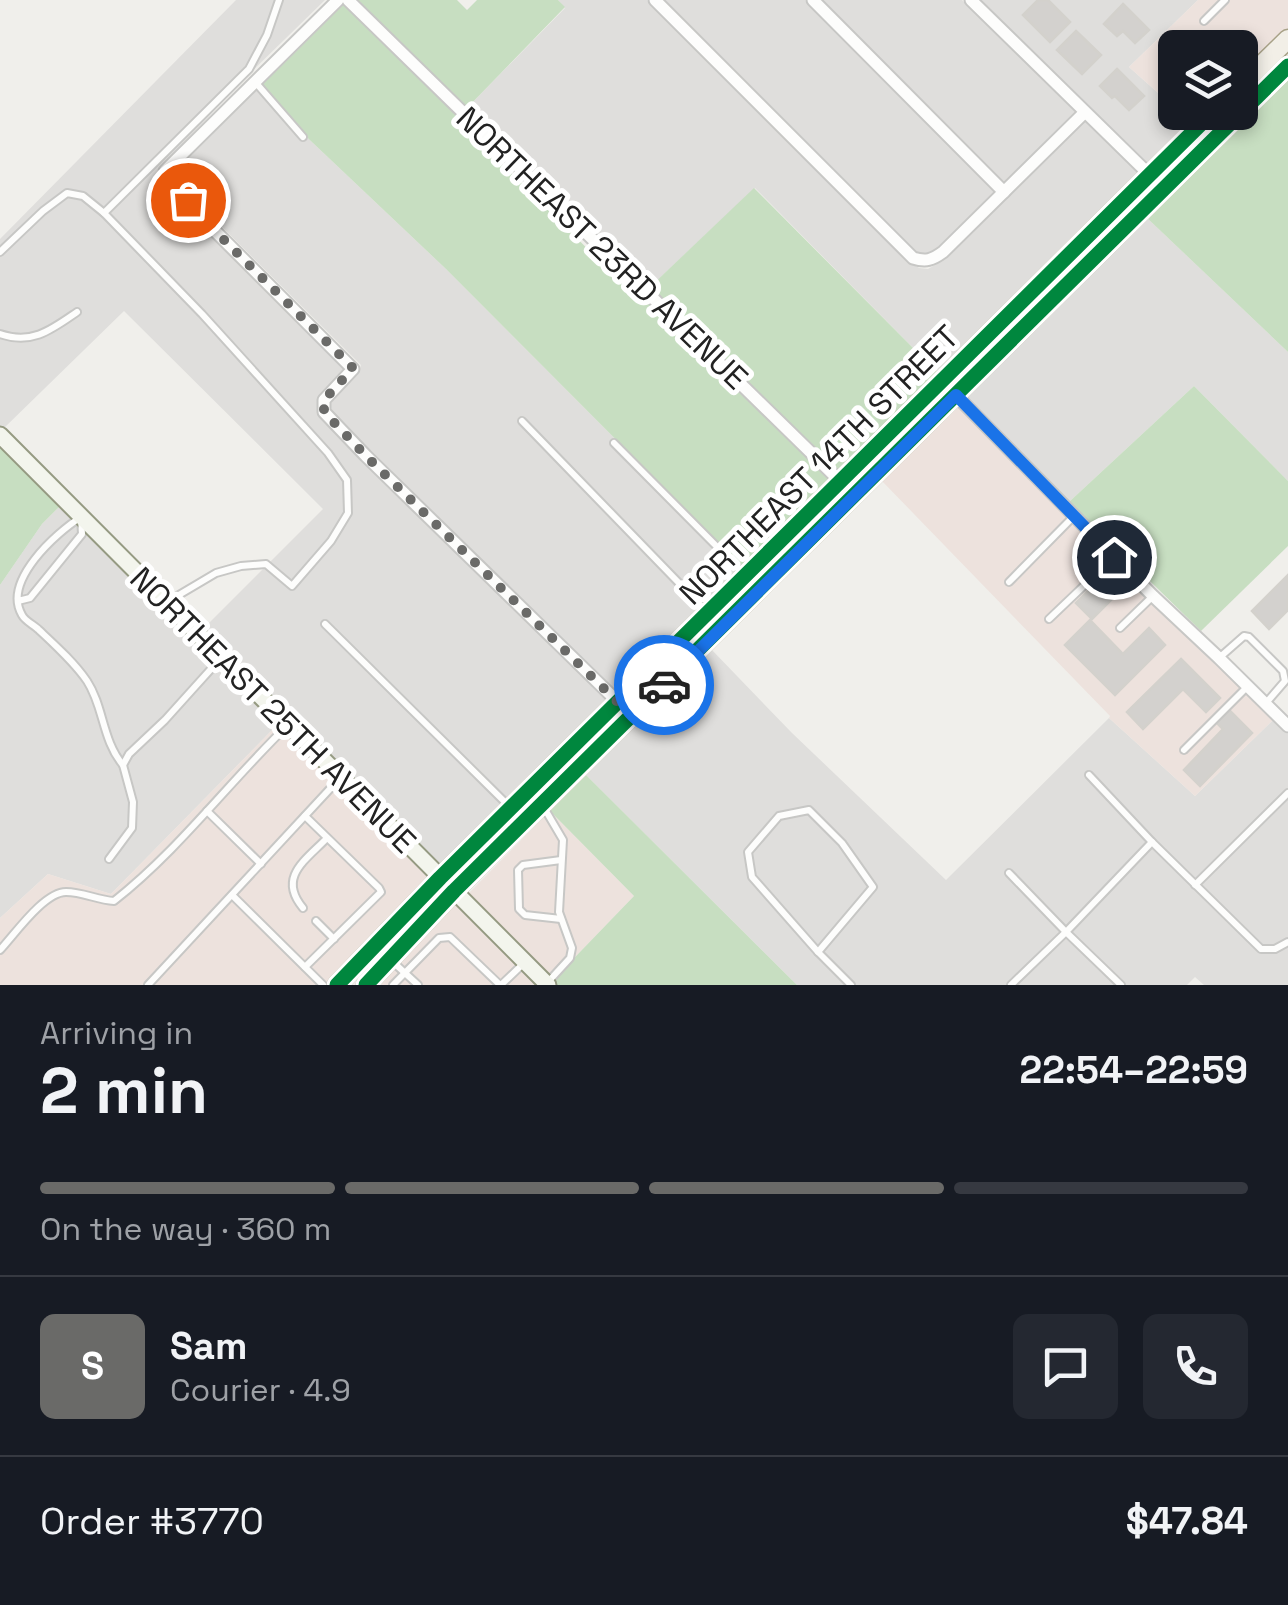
<!DOCTYPE html>
<meta charset="utf-8">
<style>
body{margin:0;font-family:"Space Grotesk",sans-serif;background:#242831;color:#f1f3f6;height:100vh;display:flex;flex-direction:column;font-size:38px;white-space:nowrap}
*{box-sizing:border-box;margin:0}
p{font-size:32px;color:#9ea1a6}
.icon{flex:none;width:55px;height:55px;fill:none;stroke:currentColor;stroke-width:2;stroke-linecap:round;stroke-linejoin:round}
.map{position:relative;height:985px;overflow:hidden}
.panel{display:flex;flex-direction:column;background:#171b24;flex:1}
.panel>*{flex:none}
.buttons{position:absolute;left:1158px;top:30px;display:grid;gap:20px}
.buttons a{display:grid;place-items:center;width:100px;height:100px;border-radius:15px;background:#171b24;box-shadow:0 5px 15px #0003;font-size:50px}
.pin{position:absolute;display:grid;place-items:center;width:85px;height:85px;color:#fff;margin:-42px;border:5px solid #fff;border-radius:50%;box-shadow:0 2px 10px #0007}
.courier{position:absolute;display:grid;place-items:center;width:100px;height:100px;margin:-50px;border:8px solid #1a73e8;border-radius:50%;background:#fff;color:#222;box-shadow:0 2px 12px #0007}
.headline em{font-style:normal;font-weight:600}
.headline div{display:flex;flex-direction:column-reverse}
.headline{display:flex;align-items:center;justify-content:space-between;height:170px;padding:0 40px}
h1{font-size:65px;font-weight:600;line-height:75px}
.bar{display:grid;grid-template-columns:repeat(4,1fr);gap:15px 10px;align-content:center;height:120px;padding:0 40px}
.bar i{height:12px;border-radius:8px;background:#363941}
.bar .selected{background:#6a6a68}
.bar p{grid-column:span 4}
.line{display:flex;align-items:center;gap:25px;padding:0 40px;border-top:2px solid #363941}
.line div{flex:1}
.round{display:grid;place-items:center;flex:none;width:105px;height:105px;border-radius:15px;background:#242831}
.map>svg:first-child{display:block}
</style>
<div class="map">
<svg width="1288" height="985" viewBox="0 0 1288 985">
<rect width="100%" height="100%" fill="#f0efeb"/>
<g fill="#dfdedc">
<polygon points="236,0 325,0 245,78 157,171 208,233 344,368 320,396 318,411 320,416 362,461 609,701 440,869 202,630 323,509 124,311 3,429 0,426 0,239"/>
<polygon points="558,0 647,0 901,256 919,268 928,269 948,257 1085,121 1141,175 939,374 755,188 650,287 467,108 565,8"/>
<polygon points="663,0 805,0 995,191 938,247 930,253 915,253"/>
<polygon points="821,0 962,0 1075,112 1004,183"/>
<polygon points="979,0 1198,0 1129,67 1175,108 1175,112 1181,113 1193,123 1149,166"/>
<polygon points="257,90 446,269 744,568 617,693 371,452 331,410 331,403 358,373 361,365 203,208 174,172"/>
<polygon points="1146,217 1288,352 1288,481 1194,386 1069,502 965,396"/>
<polygon points="61,505 278,724 111,894 48,874 0,918 0,585 42,524"/>
<polygon points="711,649 792,733 946,880 1109,718 1195,796 1273,720 1288,734 1288,985 1204,985 1195,977 1187,985 797,985 584,773"/>
</g>
<g fill="#ede2dd">
<polygon points="1198,0 1288,0 1288,29 1240,76 1240,48 1175,48 1175,108 1129,67"/>
<polygon points="957,404 1148,601 1215,662 1273,720 1195,796 1109,718 1110,716 881,480"/>
<polygon points="278,724 431,877 327,985 0,985 0,918 48,874 111,894"/>
<polygon points="550,811 634,896 552,981 467,895"/>
<polygon points="455,901 537,985 376,985"/>
</g>
<g fill="#c7dec1">
<polygon points="356,0 457,0 467,10 477,0 558,0 565,7 467,108"/>
<polygon points="344,4 458,116 457,118 466,128 638,299 642,296 832,481 744,568 446,269 257,90"/>
<polygon points="1288,76 1288,352 1146,217"/>
<polygon points="754,188 939,374 840,473 650,287"/>
<polygon points="1194,386 1288,481 1288,546 1201,631 1069,502"/>
<polygon points="0,443 61,505 42,524 0,585"/>
<polygon points="586,775 797,985 556,985 552,981 634,896 550,811"/>
</g>
<g fill="#d3d1ce" stroke="#d3d1cc" stroke-width="2.5">
<polygon points="1038,0 1048,0 1070,22 1050,42 1023,15"/>
<polygon points="1123,4 1149,30 1135,43 1123,31 1117,36 1104,24"/>
<polygon points="1076,31 1101,55 1082,74 1057,50"/>
<polygon points="1117,69 1144,96 1129,110 1115,96 1112,98 1100,86"/>
<polygon points="1288,575 1288,610 1269,629 1252,611"/>
<polygon points="1100,579 1116,595 1092,619 1076,603"/>
<polygon points="1090,620 1123,654 1149,628 1165,645 1115,695 1065,645"/>
<polygon points="1181,659 1220,698 1206,712 1183,689 1143,729 1127,712"/>
<polygon points="1229,710 1252,733 1200,786 1184,770 1223,729 1216,722"/>
</g>
<g fill="none" stroke-linecap="round" stroke-linejoin="round">
<g stroke="#c7c7c5" stroke-width="10">
<g id="lane">
<polyline points="1204,21 1225,0"/>
<polyline points="256,83 303,137"/>
<polyline points="0,252 43,211 67,193 83,196 104,213"/>
<path d="M 0,334 C 32,345 51,330 77,312"/>
<polyline points="522,421 707,612"/>
<polyline points="614,443 745,575"/>
<polyline points="1009,582 1073,517"/>
<path d="M 18,601 L 30,598 L 82,534 L 81,517 C 56,533 2,581 22,615 C 25,621 34,625 39,630 C 55,645 74,662 87,681 C 104,707 102,740 123,765"/>
<polyline points="167,602 216,573 241,566 266,564 292,586 331,541 348,513 347,480 328,453 202,314 104,213 249,69 267,35 279,0"/>
<polyline points="1049,619 1113,558"/>
<polyline points="325,624 524,821"/>
<polyline points="1120,628 1152,597"/>
<polyline points="1219,658 1244,636 1249,637 1283,671 1285,681 1266,703"/>
<polyline points="1184,750 1247,687"/>
<polyline points="1089,775 1152,842 1261,949 1275,949 1288,942"/>
<polyline points="543,806 563,840 559,912 572,948 570,958 548,982"/>
<polygon points="809,810 842,843 873,887 818,952 752,877 748,852 779,816"/>
<polyline points="207,811 261,864"/>
<polyline points="109,859 132,828 133,802 123,765 129,754 165,720 220,659"/>
<polyline points="561,860 523,865 518,870 519,909 525,915 561,919"/>
<polyline points="1009,873 1066,932 1121,985"/>
<polyline points="1195,885 1288,793"/>
<polyline points="232,895 323,985"/>
<path d="M 303,908 C 277,877 306,860 327,838"/>
<polyline points="316,921 334,939"/>
<path d="M 0,950 C 15,934 44,892 66,892 C 83,892 97,900 114,901 C 179,850 229,782 288,725"/>
<polyline points="818,952 851,985"/>
<polyline points="393,962 418,985"/>
<polyline points="305,967 381,892 379,888 305,816"/>
<polyline points="148,985 340,778"/>
<polyline points="393,985 439,938 450,937 500,985"/>
<polyline points="501,985 524,963"/>
<polyline points="1011,985 1066,932 1152,842"/>
</g>
</g>
<g stroke="#c7c7c5" stroke-width="15">
<g id="street">
<polyline points="338,0 165,171 212,228 353,369 324,400 324,412 366,456 619,703"/>
<polyline points="348,0 842,483"/>
<path d="M 655,0 L 913,258 C 926,262 932,260 943,252 L 1084,113"/>
<polyline points="813,0 1004,192"/>
<polyline points="971,0 1164,189"/>
<polyline points="942,381 1153,596 1219,658 1288,726"/>
</g>
</g>
<g stroke="#959a82" stroke-width="19">
<polyline id="secondary" points="0,435 548,985"/>
</g>
<g stroke="#a7a187" stroke-width="21">
<g id="primary">
<polyline points="1240,86 1288,39"/>
<polyline points="337,985 440,878 1213,112"/>
<polyline points="366,985 454,891 1288,66"/>
</g>
</g>
<use href="#lane" stroke="#fdfdfc" stroke-width="6"/>
<use href="#street" stroke="#fdfdfc" stroke-width="11"/>
<use href="#secondary" stroke="#f3f5ed" stroke-width="15"/>
<use href="#primary" stroke="#f2efe7" stroke-width="18"/>
<g stroke="#fff" stroke-width="21">
<g id="cycleway">
<polyline points="337,985 440,878 1213,112"/>
<polyline points="366,985 454,891 1288,66"/>
</g>
</g>
<use href="#cycleway" stroke="#00873e" stroke-width="15"/>
</g>
<g fill="none" stroke-linecap="round" stroke-linejoin="round">
<polyline stroke="#6a6a68" stroke-width="10" stroke-dasharray="0 18" points="188,200 212,228 353,368 324,400 324,412 366,456 632,716 664,685"/>
<polyline stroke="#1a73e8" stroke-width="12" points="664,685 956,395 1114,557"/>
</g>
<g text-anchor="middle" stroke-width="10" stroke-linejoin="round" paint-order="stroke">
<g font-size="32" fill="#222" stroke="#fff">
<text transform="translate(602 248) rotate(44)" y="11">NORTHEAST 23RD AVENUE</text>
<text transform="translate(819 465) rotate(-45)" y="11">NORTHEAST 14TH STREET</text>
<text transform="translate(273 710) rotate(45)" y="11">NORTHEAST 25TH AVENUE</text>
</g>
</g>
</svg>
<div class="buttons">
<a><svg class="icon" aria-label="layers" viewBox="0 0 24 24"><path d="M12 4l9 5-9 5-9-5zM3 14l9 5 9-5"/></svg></a>
</div>
<div class="pin" style="left:188px;top:200px;background:#ea580c"><svg class="icon" aria-label="bag" viewBox="0 0 24 24"><path d="M5 8h14l-1 12H6zM9 8a3 3 0 0 1 6 0"/></svg></div>
<div class="pin" style="left:1114px;top:557px;background:#1f2937"><svg class="icon" aria-label="home" viewBox="0 0 24 24"><path d="M3 11l9-7 9 7M6 9v11h12V9"/></svg></div>
<div class="courier" style="left:664px;top:685px"><svg class="icon" aria-label="car" viewBox="0 0 24 24"><path d="M5 17H2v-5l4-1 3-4h7l3 4 3 1v5h-3M9 17h6M6 11h13"/><circle cx="7" cy="17" r="2"/><circle cx="17" cy="17" r="2"/></svg></div>
</div>
<section class="panel">
<div class="headline"><div><h1>2 min</h1><p>Arriving in</p></div><em>22:54–22:59</em></div>
<div class="bar"><i class="selected"></i><i class="selected"></i><i class="selected"></i><i></i><p>On the way · 360 m</p></div>
<div class="line" style="height:180px"><b class="round" style="background:#6a6a68;color:#fff">S</b><div><b>Sam</b><p>Courier · 4.9</p></div><a class="round"><svg class="icon" aria-label="chat" viewBox="0 0 24 24"><path d="M4 5h16v11H9l-5 4z"/></svg></a><a class="round"><svg class="icon" aria-label="phone" viewBox="0 0 24 24"><path d="M5 4h4l2 5-3 2q2 4 5 5l2-3 5 2v4C11 20 4 13 5 4z"/></svg></a></div>
<div class="line" style="height:130px"><div>Order #3770</div><b>$47.84</b></div>
</section>
